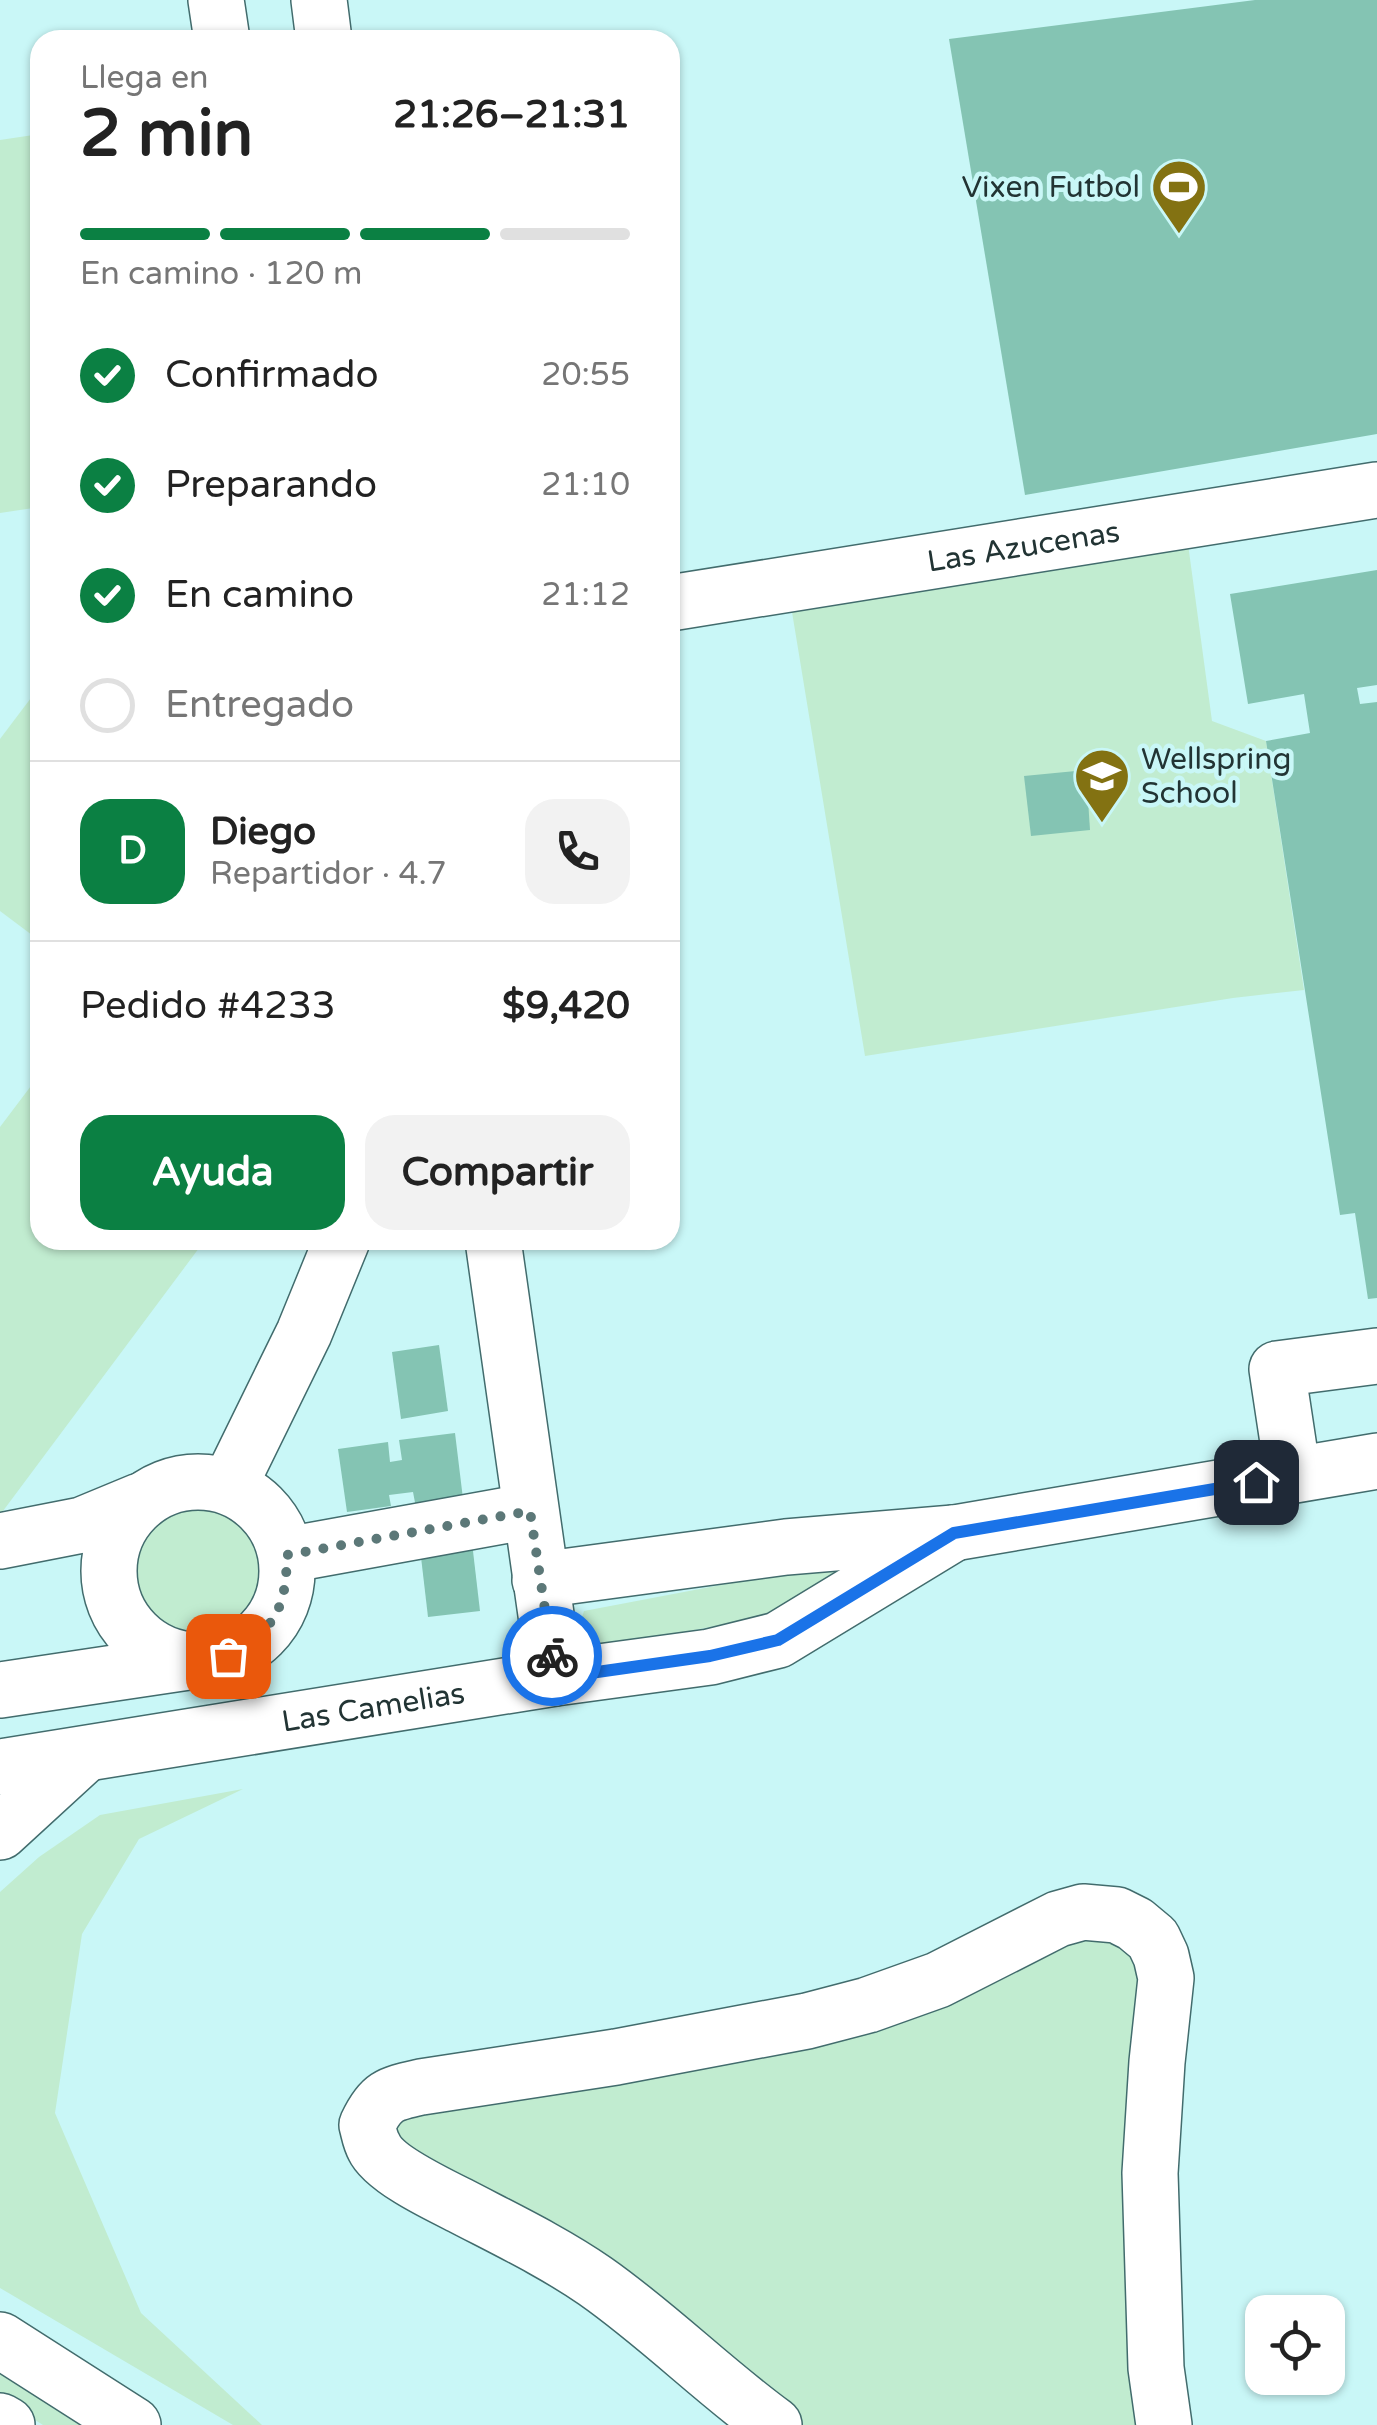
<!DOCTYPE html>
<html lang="es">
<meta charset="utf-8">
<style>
body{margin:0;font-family:"Varela Round",sans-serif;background:#f2f2f2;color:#222;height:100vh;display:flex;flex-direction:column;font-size:38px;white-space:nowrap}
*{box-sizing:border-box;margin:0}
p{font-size:32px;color:#767676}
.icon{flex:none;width:55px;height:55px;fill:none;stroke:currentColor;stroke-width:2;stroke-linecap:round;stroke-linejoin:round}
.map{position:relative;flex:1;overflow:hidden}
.panel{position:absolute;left:30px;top:30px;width:650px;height:1220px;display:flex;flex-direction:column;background:#fff;border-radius:30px;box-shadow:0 2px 8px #0004}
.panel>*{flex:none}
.buttons{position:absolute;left:1245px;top:2295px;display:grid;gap:20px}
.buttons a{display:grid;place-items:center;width:100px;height:100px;border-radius:20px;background:#fff;box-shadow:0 2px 8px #0004;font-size:50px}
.pin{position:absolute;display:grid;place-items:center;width:85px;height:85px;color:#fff;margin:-42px;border-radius:20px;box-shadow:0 5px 15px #0006}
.courier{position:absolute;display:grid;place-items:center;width:100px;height:100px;margin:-50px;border:8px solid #1a73e8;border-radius:50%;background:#fff;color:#222;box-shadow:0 2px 12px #0007}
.headline em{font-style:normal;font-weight:700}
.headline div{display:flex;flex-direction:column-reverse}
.headline{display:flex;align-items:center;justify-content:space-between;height:170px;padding:0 50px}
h1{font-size:65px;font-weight:700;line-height:75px}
.bar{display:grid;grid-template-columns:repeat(4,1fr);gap:15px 10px;align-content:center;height:120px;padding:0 50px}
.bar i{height:12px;border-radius:8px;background:#e0e0e0}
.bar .active{background:#0b8043}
.bar p{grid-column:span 4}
.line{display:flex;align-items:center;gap:25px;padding:0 50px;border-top:2px solid #e0e0e0}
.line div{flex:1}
.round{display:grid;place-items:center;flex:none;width:105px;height:105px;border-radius:30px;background:#f2f2f2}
ol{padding:0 50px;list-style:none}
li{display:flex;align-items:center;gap:30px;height:110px}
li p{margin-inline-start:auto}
li .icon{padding:10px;border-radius:50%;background:#0b8043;color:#fff;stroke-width:4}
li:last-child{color:#767676}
li i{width:55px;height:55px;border:5px solid #e0e0e0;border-radius:50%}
.button{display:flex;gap:20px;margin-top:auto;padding:20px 50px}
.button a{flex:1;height:115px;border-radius:30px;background:#0b8043;color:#fff;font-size:40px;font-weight:700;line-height:115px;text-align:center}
.button a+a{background:#f2f2f2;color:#222}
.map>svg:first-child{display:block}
</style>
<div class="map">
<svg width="1377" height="2425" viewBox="0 0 1377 2425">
<rect width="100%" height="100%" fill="#c9f7f7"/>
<g fill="#c1ecd0">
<polygon points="40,134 40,507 0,513 0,140"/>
<polygon points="1188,544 1212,721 1266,741 1304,990 1233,998 865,1056 792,612"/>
<polygon points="40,686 40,941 0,911 0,739"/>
<polygon points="40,1074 40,1240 205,1240 0,1515 0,1127"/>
<circle cx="199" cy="1567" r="65"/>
<polygon points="858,1559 768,1616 616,1645 590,1645 578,1630 584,1611"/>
<polygon points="243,1789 139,1839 82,1934 55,2113 141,2313 262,2425 233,2425 0,2288 0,1892 39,1857 100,1815"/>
<polygon points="1135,1924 1166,2425 774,2425 386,2164 376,2106"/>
<polygon points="0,2362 100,2425 43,2425 0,2398"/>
</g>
<g fill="#84c4b3">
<polygon points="1255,0 1377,0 1377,434 1025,495 949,39"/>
<polygon points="1377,570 1377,685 1357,688 1360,704 1377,702 1377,1298 1368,1299 1355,1213 1340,1215 1266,741 1310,733 1304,694 1248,704 1230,594"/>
<polygon points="1086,770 1090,830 1031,836 1024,776"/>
<polygon points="439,1345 448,1411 401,1419 392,1352"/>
<polygon points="455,1433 464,1507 417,1513 413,1492 389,1495 391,1506 347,1512 338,1449 388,1442 390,1462 402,1460 399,1440"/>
<polygon points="471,1534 480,1611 428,1617 419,1540"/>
</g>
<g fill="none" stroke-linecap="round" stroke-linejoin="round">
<g stroke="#426c6d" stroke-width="58">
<g id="minor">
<polyline points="216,0 222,40"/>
<polyline points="319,0 324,40"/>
<path id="s1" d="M 670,603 L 1377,490"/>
<polyline points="493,1240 555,1678"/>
<polyline points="1293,1475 1277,1369 1377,1356"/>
<circle cx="198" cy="1571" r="89"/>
<polyline points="229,1486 304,1333 342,1240"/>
<polyline points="0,1541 82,1525 140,1501"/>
<polyline points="287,1555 530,1511"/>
<polyline points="540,1580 786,1547 954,1533 1377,1461"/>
<polyline points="0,1690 195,1661"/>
<path id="s2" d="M 0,1767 L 555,1678 L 710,1657 L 778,1640 L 954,1533"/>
<polyline points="0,1832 84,1755"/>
<polyline points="0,2340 133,2425"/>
<polyline points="0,2421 7,2425"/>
<path d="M 774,2425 C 712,2380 658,2325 595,2281 C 553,2252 507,2230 461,2206 C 439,2195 384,2169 374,2147 C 370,2140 369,2132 367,2125 C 381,2095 390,2094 421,2087 L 616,2057 L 807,2021 L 868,2005 L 938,1980 L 1058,1919 L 1083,1912 L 1117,1915 L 1135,1924 L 1153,1939 L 1161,1956 L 1166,1978 L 1157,2062 L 1150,2173 L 1156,2368 L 1164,2425"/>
</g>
</g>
<use href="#minor" stroke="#fff" stroke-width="55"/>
</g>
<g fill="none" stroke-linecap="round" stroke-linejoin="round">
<path stroke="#5c7878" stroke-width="10" stroke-dasharray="0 18" d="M 228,1656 C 275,1629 286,1610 287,1555 L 530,1511 L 552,1656"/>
<polyline stroke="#1a73e8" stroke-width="12" points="552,1656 555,1678 710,1656 778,1640 954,1533 1256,1482"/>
</g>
<defs>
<g id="stadium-pin" transform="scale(2.875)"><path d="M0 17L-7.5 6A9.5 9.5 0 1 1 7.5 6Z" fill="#837212" stroke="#c9f7f7"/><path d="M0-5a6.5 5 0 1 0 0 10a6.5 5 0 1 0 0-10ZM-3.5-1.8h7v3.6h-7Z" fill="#fff"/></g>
<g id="school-pin" transform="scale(2.875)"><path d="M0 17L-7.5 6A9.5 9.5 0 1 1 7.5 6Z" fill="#837212" stroke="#c9f7f7"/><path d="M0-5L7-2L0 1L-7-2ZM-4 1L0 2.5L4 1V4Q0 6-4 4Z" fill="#fff"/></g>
</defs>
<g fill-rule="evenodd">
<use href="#stadium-pin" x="1179" y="187"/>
<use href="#school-pin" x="1102" y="776"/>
</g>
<g text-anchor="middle" stroke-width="9" stroke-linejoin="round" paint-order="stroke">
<g font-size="30" fill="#223434" stroke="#c9f7f7" text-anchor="end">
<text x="1140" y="197">Vixen Futbol</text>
<text x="1141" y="769" text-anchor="start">Wellspring<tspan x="1141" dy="34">School</tspan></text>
</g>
<g font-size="30" fill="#223434" stroke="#c9f7f7">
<text dy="10" stroke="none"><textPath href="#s1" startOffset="358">Las Azucenas</textPath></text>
<text dy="10" stroke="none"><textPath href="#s2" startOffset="378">Las Camelias</textPath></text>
</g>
</g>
</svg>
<div class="buttons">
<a><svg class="icon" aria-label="locate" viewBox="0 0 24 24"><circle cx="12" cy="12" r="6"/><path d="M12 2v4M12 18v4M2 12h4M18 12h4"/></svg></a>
</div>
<div class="pin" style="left:228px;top:1656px;background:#ea580c"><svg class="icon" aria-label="bag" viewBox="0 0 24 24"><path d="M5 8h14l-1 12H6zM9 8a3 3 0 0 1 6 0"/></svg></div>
<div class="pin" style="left:1256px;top:1482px;background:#1f2937"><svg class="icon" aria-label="home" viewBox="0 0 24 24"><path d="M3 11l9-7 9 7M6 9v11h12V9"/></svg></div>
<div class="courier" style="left:552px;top:1656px"><svg class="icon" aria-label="bike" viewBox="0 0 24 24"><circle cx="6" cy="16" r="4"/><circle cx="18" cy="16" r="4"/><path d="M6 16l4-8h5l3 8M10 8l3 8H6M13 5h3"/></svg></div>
<section class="panel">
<div class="headline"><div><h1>2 min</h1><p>Llega en</p></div><em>21:26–21:31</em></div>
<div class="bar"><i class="active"></i><i class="active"></i><i class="active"></i><i></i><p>En camino · 120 m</p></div>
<ol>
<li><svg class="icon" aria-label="check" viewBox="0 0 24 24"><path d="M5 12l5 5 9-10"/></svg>Confirmado<p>20:55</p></li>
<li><svg class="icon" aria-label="check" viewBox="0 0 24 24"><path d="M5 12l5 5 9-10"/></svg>Preparando<p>21:10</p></li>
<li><svg class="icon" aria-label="check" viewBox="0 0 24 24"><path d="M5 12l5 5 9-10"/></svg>En camino<p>21:12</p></li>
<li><i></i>Entregado</li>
</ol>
<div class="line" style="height:180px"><b class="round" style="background:#0b8043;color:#fff">D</b><div><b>Diego</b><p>Repartidor · 4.7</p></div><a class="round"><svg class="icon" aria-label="phone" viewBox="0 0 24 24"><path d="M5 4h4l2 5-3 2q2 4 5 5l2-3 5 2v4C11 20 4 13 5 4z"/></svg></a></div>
<div class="line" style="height:130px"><div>Pedido #4233</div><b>$9,420</b></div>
<div class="button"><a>Ayuda</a><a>Compartir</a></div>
</section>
</div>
